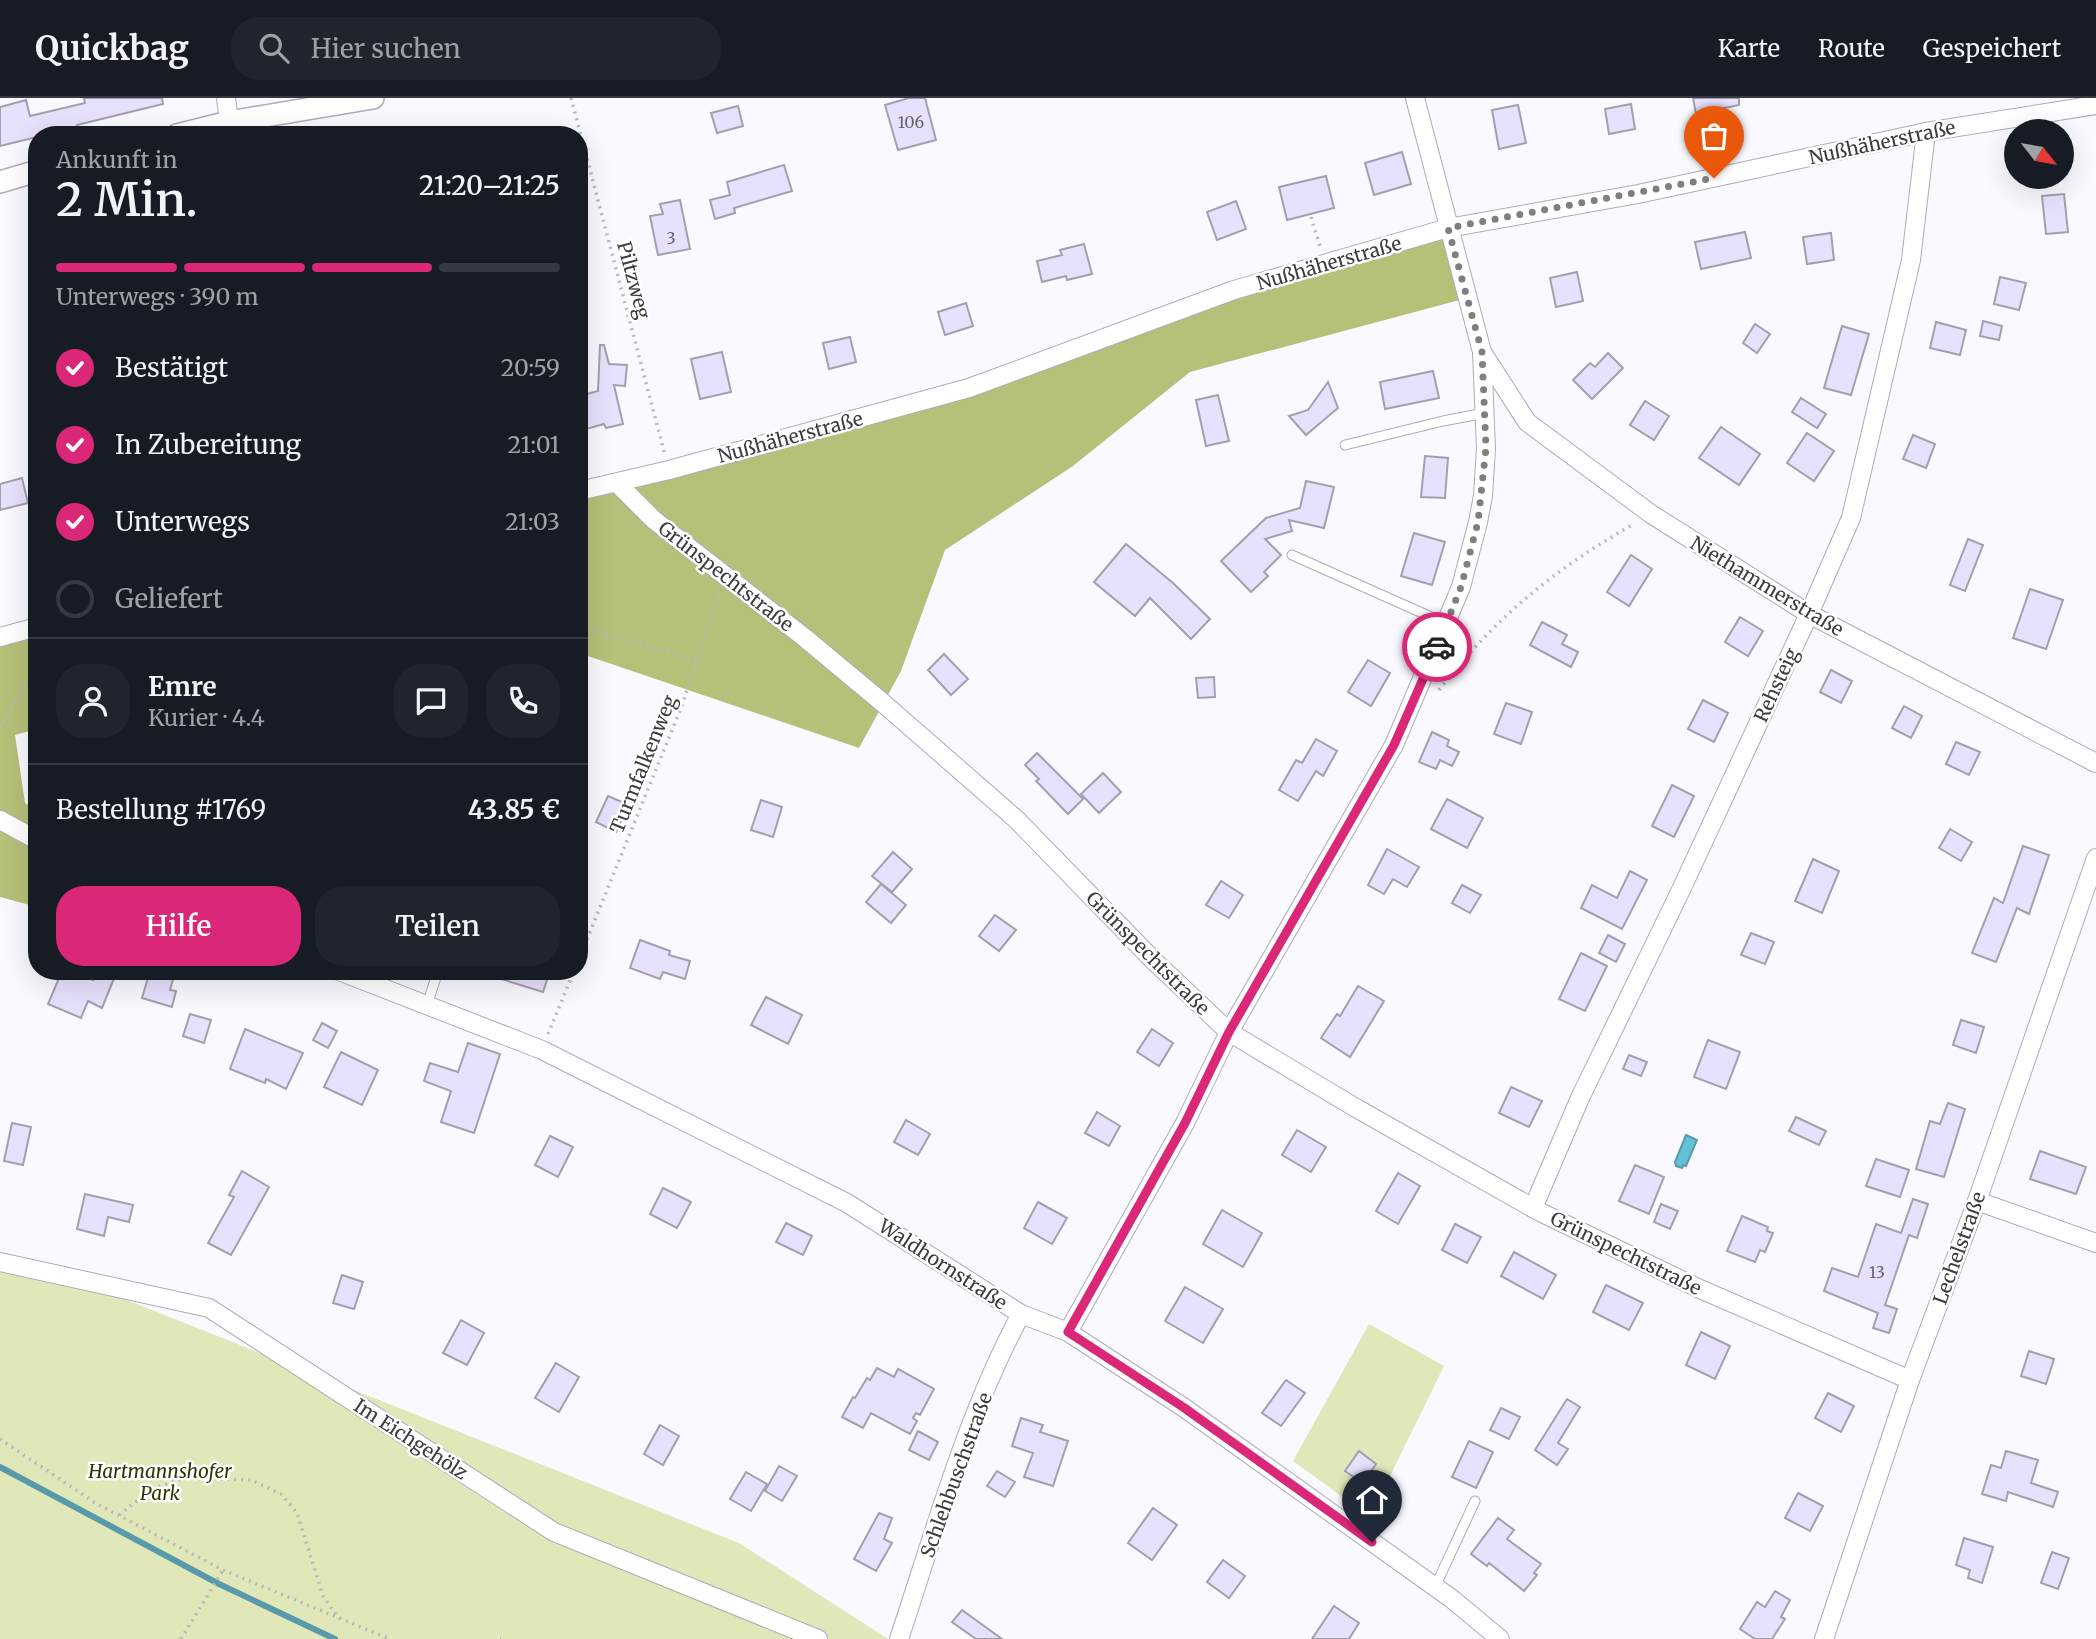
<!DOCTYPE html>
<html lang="de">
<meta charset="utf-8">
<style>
body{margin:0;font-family:Merriweather,serif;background:#20242c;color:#f1f3f6;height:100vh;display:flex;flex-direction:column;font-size:26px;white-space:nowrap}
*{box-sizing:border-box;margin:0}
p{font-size:23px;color:#9ea1a6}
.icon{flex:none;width:38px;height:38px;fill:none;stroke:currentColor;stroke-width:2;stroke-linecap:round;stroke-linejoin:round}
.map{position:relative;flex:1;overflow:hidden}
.side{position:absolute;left:28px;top:28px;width:560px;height:854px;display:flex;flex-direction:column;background:#171b24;border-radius:28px;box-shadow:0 7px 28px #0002}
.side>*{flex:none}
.needle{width:46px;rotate:121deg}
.buttons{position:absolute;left:2004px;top:21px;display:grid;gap:14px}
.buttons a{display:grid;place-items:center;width:70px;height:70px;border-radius:50%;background:#171b24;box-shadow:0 7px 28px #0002;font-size:35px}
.pin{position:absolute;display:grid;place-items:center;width:60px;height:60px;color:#fff;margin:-72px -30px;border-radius:50% 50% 50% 0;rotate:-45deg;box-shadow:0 0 7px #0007}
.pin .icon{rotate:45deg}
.courier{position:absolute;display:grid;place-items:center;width:70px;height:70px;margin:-35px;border:5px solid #db2777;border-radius:50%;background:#fff;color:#222;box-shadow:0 2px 9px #0007}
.overview em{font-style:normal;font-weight:600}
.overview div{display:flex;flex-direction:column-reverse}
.overview{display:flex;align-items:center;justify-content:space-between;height:119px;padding:0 28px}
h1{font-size:46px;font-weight:600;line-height:52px}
.bar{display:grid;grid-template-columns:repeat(4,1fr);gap:10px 7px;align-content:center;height:84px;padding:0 28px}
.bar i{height:9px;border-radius:5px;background:#363941}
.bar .selected{background:#db2777}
.bar p{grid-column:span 4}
.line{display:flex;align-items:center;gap:18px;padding:0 28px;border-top:2px solid #363941}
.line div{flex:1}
.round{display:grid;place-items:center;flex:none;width:74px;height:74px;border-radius:28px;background:#20242c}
ol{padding:0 28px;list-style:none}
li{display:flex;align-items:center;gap:21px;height:77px}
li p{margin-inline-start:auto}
li .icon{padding:7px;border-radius:50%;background:#db2777;color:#fff;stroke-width:4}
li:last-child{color:#9ea1a6}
li i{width:38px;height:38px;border:4px solid #363941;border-radius:50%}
.action{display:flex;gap:14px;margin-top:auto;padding:14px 28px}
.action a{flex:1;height:80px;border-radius:28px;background:#db2777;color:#fff;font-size:28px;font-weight:600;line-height:80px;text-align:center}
.action a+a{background:#20242c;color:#f1f3f6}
header{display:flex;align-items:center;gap:42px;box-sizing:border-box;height:98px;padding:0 35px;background:#171b24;border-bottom:2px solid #363941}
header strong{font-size:33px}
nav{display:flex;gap:38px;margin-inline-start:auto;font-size:24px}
.search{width:490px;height:63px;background:#20242c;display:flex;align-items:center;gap:18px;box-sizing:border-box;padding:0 24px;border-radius:28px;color:#9ea1a6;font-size:26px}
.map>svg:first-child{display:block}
</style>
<header>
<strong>Quickbag</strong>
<div class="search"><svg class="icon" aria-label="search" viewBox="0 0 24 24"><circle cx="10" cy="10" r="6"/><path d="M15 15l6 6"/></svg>Hier suchen</div>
<nav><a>Karte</a><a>Route</a><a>Gespeichert</a></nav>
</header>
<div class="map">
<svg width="2096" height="1541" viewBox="0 0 2096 1541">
<rect width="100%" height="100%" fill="#faf9ff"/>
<g fill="#e0e8b9">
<polygon points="0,1157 26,1162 739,1445 888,1541 0,1541"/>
<polygon points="1369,1226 1444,1268 1370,1419 1293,1363"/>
</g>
<g fill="#b6c079">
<polygon points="1448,130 1467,200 1190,274 1073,368 945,452 901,573 859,650 579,555 579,393 968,290 1234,192"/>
<polygon points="37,529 37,631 15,637 25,705 37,713 37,809 0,799 0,539"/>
</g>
<polygon fill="#64c2d6" stroke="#589aa9" stroke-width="2" points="1686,1037 1697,1042 1686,1068 1683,1067 1682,1070 1676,1068 1675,1064"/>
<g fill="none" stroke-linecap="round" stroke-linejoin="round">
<polyline stroke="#589aa9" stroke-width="6" points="0,1369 219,1486 335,1541"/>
</g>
<g fill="#e8e1fd" stroke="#a3a0ad" stroke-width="2">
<polygon points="84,0 162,0 163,6 77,27 78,30 37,37 37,39 0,48 0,9 26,2 30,18 85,5"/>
<polygon points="909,0 925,0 936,42 898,52 885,7"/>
<polygon points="1693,0 1739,0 1739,7 1696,16"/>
<polygon points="1631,6 1635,31 1609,36 1605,11"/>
<polygon points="1518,7 1526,45 1499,51 1492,12"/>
<polygon points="738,8 743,28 717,35 711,15"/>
<polygon points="1402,54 1411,86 1374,97 1365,65"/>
<polygon points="784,67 792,93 734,110 735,115 715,121 710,102 730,97 727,84"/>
<polygon points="1326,78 1334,110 1287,122 1279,89"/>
<polygon points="2064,96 2068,134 2046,136 2042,98"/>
<polygon points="680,102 690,151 658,157 650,118 663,116 660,106"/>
<polygon points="1236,103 1246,131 1217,142 1207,114"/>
<polygon points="1745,134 1751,160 1701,171 1695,144"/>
<polygon points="1831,135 1834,162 1807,166 1803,139"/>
<polygon points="1084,146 1092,176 1067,182 1066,178 1042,184 1037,163 1062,157 1060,152"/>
<polygon points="1577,174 1583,203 1556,209 1550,180"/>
<polygon points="2000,179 2026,185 2019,212 1994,206"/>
<polygon points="966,205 973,228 945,237 938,214"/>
<polygon points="1983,223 2002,228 1999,242 1980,238"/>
<polygon points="1936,224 1966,232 1960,257 1930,250"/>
<polygon points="1755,226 1770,236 1757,255 1743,245"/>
<polygon points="1842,228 1869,236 1851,297 1824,290"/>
<polygon points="850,239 856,264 829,271 823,245"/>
<polygon points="600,247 604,247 609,266 627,267 625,288 614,287 623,326 606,330 604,326 579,333 579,298 598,293"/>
<polygon points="722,254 731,294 700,301 691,261"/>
<polygon points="1608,255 1623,270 1592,301 1573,282 1590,265 1595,269"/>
<polygon points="1433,273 1439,300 1385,311 1380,284"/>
<polygon points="1328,284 1338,310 1306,337 1289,318 1308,312"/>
<polygon points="1218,297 1229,343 1206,348 1196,302"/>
<polygon points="1801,300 1826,316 1817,330 1792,314"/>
<polygon points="1645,303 1669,318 1654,342 1630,327"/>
<polygon points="1721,329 1760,356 1739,387 1699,360"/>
<polygon points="1807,335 1834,353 1814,383 1787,365"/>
<polygon points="1913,337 1935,346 1926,370 1903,361"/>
<polygon points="1425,358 1448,360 1445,400 1421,399"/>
<polygon points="22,380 28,405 0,412 0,386"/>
<polygon points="1306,383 1334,389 1324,430 1289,422 1292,433 1265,441 1281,457 1264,474 1268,478 1251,494 1221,463 1266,420 1300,410"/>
<polygon points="1414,435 1445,444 1432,487 1401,478"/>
<polygon points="1968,441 1983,447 1965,493 1950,487"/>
<polygon points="1126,446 1173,485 1210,521 1191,541 1150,500 1135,518 1094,484"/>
<polygon points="1631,457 1652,471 1629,508 1607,494"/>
<polygon points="2030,491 2063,502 2046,551 2013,540"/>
<polygon points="1740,519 1763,533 1748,558 1725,544"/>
<polygon points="1542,524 1567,537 1562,546 1578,554 1571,569 1530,547"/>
<polygon points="944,556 968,581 951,597 928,572"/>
<polygon points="1368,562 1390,575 1371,608 1348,594"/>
<polygon points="1831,572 1852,583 1841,605 1820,594"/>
<polygon points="1214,579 1215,599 1198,600 1196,580"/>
<polygon points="1703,602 1728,615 1714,644 1688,631"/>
<polygon points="1506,605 1532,614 1521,646 1494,636"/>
<polygon points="1904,608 1922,618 1911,640 1892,630"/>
<polygon points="1432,634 1449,642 1447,648 1459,654 1452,668 1440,662 1436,671 1419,664"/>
<polygon points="1316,641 1337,653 1323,678 1316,673 1298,703 1279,692 1296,662 1302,665"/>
<polygon points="1956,644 1980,654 1969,677 1946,666"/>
<polygon points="1037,655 1083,701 1068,716 1036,683 1039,681 1025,667"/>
<polygon points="1103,675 1121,694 1099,715 1081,696"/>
<polygon points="1672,687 1694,698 1674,739 1652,728"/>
<polygon points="608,698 629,707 616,734 596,724"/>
<polygon points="1447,701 1483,720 1467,750 1431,731"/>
<polygon points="761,702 782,709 773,739 751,732"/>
<polygon points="1950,731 1972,744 1961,763 1939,750"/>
<polygon points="2023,748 2049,757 2029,816 2017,810 1996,864 1972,855 1994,800 2003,805"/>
<polygon points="1387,751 1419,769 1407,789 1393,781 1384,796 1368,787"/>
<polygon points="893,754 912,771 892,794 872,778"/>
<polygon points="1813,761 1839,773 1822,815 1795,803"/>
<polygon points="1630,773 1647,782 1622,831 1581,810 1592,787 1617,800"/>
<polygon points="1221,783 1243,797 1229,820 1206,807"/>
<polygon points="881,786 906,807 891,825 866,804"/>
<polygon points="1462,787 1481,797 1470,815 1452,805"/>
<polygon points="995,817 1016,832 999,853 979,838"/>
<polygon points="1751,835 1774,844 1765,866 1741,857"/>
<polygon points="1608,837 1625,846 1616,864 1599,855"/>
<polygon points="640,842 670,853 669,857 690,863 685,881 663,874 660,881 630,870"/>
<polygon points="1581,855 1607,868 1585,913 1559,901"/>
<polygon points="62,873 72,873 93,882 97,873 117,873 102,910 88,903 81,920 48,906"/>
<polygon points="150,873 174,878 170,892 176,893 172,909 142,900"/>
<polygon points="488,873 550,873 543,894 488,877"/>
<polygon points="1358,888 1384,903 1350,959 1321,940 1337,916 1340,918"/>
<polygon points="766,899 802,917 788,946 751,927"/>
<polygon points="190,916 211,922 204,945 183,938"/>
<polygon points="1961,922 1984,929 1976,955 1953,947"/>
<polygon points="322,925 337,933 328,950 313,942"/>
<polygon points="245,931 303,955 286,991 266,981 265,985 230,971"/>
<polygon points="1152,931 1173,945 1159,968 1137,954"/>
<polygon points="1708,942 1740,954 1726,991 1694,979"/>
<polygon points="468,945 500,956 474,1035 441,1024 451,993 424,983 430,965 458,974"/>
<polygon points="341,954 378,972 362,1007 324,989"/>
<polygon points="1629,957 1647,964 1641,978 1623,971"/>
<polygon points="1511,989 1542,1003 1529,1029 1499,1015"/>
<polygon points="1948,1005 1965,1011 1944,1079 1916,1071 1930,1023 1940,1026"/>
<polygon points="1097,1014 1120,1028 1109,1048 1085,1035"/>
<polygon points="1796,1019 1826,1033 1819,1047 1789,1033"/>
<polygon points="906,1022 930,1036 918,1057 894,1044"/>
<polygon points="12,1025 31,1029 23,1067 4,1063"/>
<polygon points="1297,1032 1326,1049 1311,1074 1282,1057"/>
<polygon points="550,1038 573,1049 558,1079 535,1067"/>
<polygon points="2040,1053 2086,1069 2076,1096 2030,1081"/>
<polygon points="1876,1061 1909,1072 1900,1099 1866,1088"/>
<polygon points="1635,1067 1664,1079 1649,1116 1619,1103"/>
<polygon points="242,1073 269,1089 231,1157 208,1145 234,1099 229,1097"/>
<polygon points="1398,1075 1420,1088 1398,1126 1376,1113"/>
<polygon points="663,1090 691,1104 677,1130 650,1116"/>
<polygon points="85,1096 133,1107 129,1124 108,1119 104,1138 77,1131"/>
<polygon points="1913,1101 1928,1106 1917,1140 1909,1137 1885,1207 1897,1211 1889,1235 1873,1230 1878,1215 1824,1193 1832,1170 1858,1179 1876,1126 1901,1135"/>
<polygon points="1038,1104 1067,1120 1052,1146 1024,1130"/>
<polygon points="1661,1106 1678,1113 1670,1131 1654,1124"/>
<polygon points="1222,1112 1262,1135 1243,1169 1203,1146"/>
<polygon points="1742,1118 1768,1129 1767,1133 1773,1135 1765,1154 1760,1152 1755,1164 1727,1153"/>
<polygon points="786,1125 812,1138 803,1157 776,1144"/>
<polygon points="1455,1126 1481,1139 1467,1165 1442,1152"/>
<polygon points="1514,1154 1556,1177 1543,1201 1501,1178"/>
<polygon points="342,1177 363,1184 354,1211 333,1205"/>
<polygon points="1606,1187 1643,1205 1629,1232 1593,1214"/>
<polygon points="1185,1189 1223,1211 1203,1245 1165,1223"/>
<polygon points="461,1222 484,1235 467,1267 443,1255"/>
<polygon points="1701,1234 1730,1248 1715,1281 1686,1267"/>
<polygon points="2029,1253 2054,1261 2046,1286 2021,1278"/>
<polygon points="556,1265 579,1279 559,1314 535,1300"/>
<polygon points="877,1270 894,1279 898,1271 934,1291 920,1317 916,1315 913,1320 917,1323 910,1336 871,1315 863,1330 842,1319 853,1299 855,1300 867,1280 870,1282"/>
<polygon points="1286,1282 1305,1295 1281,1328 1262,1315"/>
<polygon points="1828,1295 1854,1308 1841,1334 1815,1320"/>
<polygon points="1567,1301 1580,1309 1558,1345 1568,1351 1557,1367 1535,1352"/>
<polygon points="1501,1310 1520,1319 1509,1341 1490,1332"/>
<polygon points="1021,1320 1043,1327 1040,1334 1068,1343 1053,1388 1024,1379 1033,1355 1012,1348"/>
<polygon points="660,1327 679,1338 663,1367 644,1356"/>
<polygon points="918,1333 938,1344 929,1362 909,1352"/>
<polygon points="1469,1343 1493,1354 1476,1390 1452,1379"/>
<polygon points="1359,1353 1376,1366 1363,1385 1345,1373"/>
<polygon points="2006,1353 2038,1362 2031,1385 2058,1394 2053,1409 2008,1394 2006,1403 1982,1396 1991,1367 2001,1370"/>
<polygon points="779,1368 797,1378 782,1403 765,1393"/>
<polygon points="997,1373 1015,1384 1005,1399 987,1388"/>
<polygon points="746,1374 767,1386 751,1413 730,1401"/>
<polygon points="1798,1395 1823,1408 1810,1433 1785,1420"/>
<polygon points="1153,1410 1177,1427 1152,1462 1128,1445"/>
<polygon points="879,1415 892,1420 884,1441 892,1445 876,1473 854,1461"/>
<polygon points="1498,1420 1514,1432 1507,1441 1541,1466 1534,1475 1537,1477 1524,1493 1489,1465 1487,1468 1471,1456"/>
<polygon points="1964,1440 1993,1449 1982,1485 1968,1480 1970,1472 1956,1467"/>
<polygon points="2052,1454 2069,1460 2058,1491 2041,1485"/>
<polygon points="1223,1462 1245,1478 1229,1500 1207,1484"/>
<polygon points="1775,1493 1790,1502 1781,1519 1785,1521 1772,1541 1755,1541 1740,1531 1757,1504 1765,1509"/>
<polygon points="1334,1508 1359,1525 1349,1541 1312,1541"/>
<polygon points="962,1512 1002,1541 976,1541 952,1524"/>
</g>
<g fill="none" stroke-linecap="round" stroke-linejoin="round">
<g stroke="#afabb9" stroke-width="11">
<g id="service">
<polyline points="1345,347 1443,323 1485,315"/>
<polyline points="1292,457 1447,526"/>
<polyline points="427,907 438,873"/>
<polyline points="1435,1489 1475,1403"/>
</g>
</g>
<g stroke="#afabb9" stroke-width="20">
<g id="minor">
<polyline points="226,0 229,24"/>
<polyline points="1484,257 1527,324 1651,416 1809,516 2096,665"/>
<polyline points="617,385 654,422 805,540 883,605 1017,722 1154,863 1229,934 1356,1010 1540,1114 1700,1191 1910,1282"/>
<polyline points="579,393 669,372 969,290 1234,192 1448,130 1638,96 1926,34 2096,7"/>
<polyline points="0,539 37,529"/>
<polyline points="0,722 37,742"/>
<polyline points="339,873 542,952 847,1105 1021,1216 1068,1234 1183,1309 1452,1501 1500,1541"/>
<polyline points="1977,1103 2096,1145"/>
<polyline points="1533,1110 1580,1000 1680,794 1809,516 1851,420 1911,162 1926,34"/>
<polyline points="0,1164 209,1210 554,1434 818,1541"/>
<polyline points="1068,1234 1185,1025 1229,934 1394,647 1461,489 1478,424 1483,398 1486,350 1482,254 1415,0"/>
<path d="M 899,1541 C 935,1433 967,1316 1021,1216"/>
<polyline points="1824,1541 1910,1282 1977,1103 2096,760"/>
</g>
</g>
<g stroke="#afabb9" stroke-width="24">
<g id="tertiary">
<polyline points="177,37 229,24 373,0"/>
<polyline points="0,84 37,73"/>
</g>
</g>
<g stroke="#b9b8bd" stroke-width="3.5" stroke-dasharray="2 5" stroke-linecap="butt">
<polyline points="571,0 665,357"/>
<polyline points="1311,119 1320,148"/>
<polyline points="579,529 697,562"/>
<path d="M 1439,592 C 1497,518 1553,472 1634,426"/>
<polyline points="0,630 32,576 37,574"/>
<polyline points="579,861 681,610 720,494"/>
<polyline points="548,936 574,873"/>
<polyline points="0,1341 97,1406 223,1472 390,1541"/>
<polyline points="119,1417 152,1391 185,1380 251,1382 281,1396 297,1415 323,1498 339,1521"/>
<polyline points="181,1541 223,1472"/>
<polyline points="500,1541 501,1541"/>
</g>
<use href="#service" stroke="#fff" stroke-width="9"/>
<use href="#minor" stroke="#fff" stroke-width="18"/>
<use href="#tertiary" stroke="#fff" stroke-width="21"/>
</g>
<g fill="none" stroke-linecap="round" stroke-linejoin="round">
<polyline stroke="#7e7e83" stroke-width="7" stroke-dasharray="0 12.6" points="1437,549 1461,489 1478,424 1486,350 1482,254 1448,130 1714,80"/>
<polyline stroke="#db2777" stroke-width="9" points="1372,1444 1183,1309 1068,1234 1185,1025 1229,934 1394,647 1437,549"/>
</g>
<g text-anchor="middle" stroke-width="5" stroke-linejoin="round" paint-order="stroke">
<g font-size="16" fill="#67646f">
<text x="911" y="30">106</text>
<text x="671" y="146">3</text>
<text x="1877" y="1180">13</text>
</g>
<g font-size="19" fill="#3c3b40" stroke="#fff">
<text transform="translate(1882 44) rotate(-12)" y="7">Nußhäherstraße</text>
<text transform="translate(1329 165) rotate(-16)" y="7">Nußhäherstraße</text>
<text transform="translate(634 182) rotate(75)" y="7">Piltzweg</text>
<text transform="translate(790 339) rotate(-15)" y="7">Nußhäherstraße</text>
<text transform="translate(726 478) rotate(38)" y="7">Grünspechtstraße</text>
<text transform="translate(1767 488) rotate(31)" y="7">Niethammerstraße</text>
<text transform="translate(1776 587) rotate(-65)" y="7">Rehsteig</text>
<text transform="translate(643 666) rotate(-68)" y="7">Turmfalkenweg</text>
<text transform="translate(1148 855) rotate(45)" y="7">Grünspechtstraße</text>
<text transform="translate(1959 1150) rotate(-70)" y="7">Lechelstraße</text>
<text transform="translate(1626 1155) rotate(26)" y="7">Grünspechtstraße</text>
<text transform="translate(943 1166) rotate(33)" y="7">Waldhornstraße</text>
<text transform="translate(411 1341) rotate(33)" y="7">Im Eichgehölz</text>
<text transform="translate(956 1377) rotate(-70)" y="7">Schlehbuschstraße</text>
</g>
<g font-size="19" font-style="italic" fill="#313600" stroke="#fff">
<text x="160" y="1380">Hartmannshofer<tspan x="160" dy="22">Park</tspan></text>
</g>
</g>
</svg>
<div class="buttons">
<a><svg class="needle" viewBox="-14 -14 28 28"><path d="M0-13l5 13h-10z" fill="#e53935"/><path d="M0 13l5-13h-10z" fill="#9ea1a6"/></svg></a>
</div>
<div class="pin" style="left:1714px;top:80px;background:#ea580c"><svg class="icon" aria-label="bag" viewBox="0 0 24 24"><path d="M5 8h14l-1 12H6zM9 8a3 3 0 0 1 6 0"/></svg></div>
<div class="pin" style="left:1372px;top:1444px;background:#1f2937"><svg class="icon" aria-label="home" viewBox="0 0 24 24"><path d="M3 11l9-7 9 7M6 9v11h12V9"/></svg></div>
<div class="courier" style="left:1437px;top:549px"><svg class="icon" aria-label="car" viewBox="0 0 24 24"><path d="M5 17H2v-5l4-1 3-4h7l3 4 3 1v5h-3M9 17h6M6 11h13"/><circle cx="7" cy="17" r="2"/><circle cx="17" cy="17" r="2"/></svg></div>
<section class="side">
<div class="overview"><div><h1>2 Min.</h1><p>Ankunft in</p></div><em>21:20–21:25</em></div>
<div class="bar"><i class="selected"></i><i class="selected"></i><i class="selected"></i><i></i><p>Unterwegs · 390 m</p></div>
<ol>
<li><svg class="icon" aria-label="check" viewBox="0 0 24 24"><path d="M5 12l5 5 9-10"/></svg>Bestätigt<p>20:59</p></li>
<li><svg class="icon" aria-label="check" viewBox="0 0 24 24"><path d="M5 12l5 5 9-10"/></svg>In Zubereitung<p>21:01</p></li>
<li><svg class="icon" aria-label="check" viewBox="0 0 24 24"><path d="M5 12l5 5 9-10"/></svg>Unterwegs<p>21:03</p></li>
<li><i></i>Geliefert</li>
</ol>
<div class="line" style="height:126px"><a class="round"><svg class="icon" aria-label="person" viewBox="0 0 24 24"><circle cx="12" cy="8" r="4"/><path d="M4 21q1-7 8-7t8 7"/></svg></a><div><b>Emre</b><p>Kurier · 4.4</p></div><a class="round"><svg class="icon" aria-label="chat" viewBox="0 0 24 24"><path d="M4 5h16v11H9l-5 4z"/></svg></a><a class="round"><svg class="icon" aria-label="phone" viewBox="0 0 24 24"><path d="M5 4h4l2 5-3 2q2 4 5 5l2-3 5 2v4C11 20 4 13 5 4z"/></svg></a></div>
<div class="line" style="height:91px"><div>Bestellung #1769</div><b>43.85 €</b></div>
<div class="action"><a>Hilfe</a><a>Teilen</a></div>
</section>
</div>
